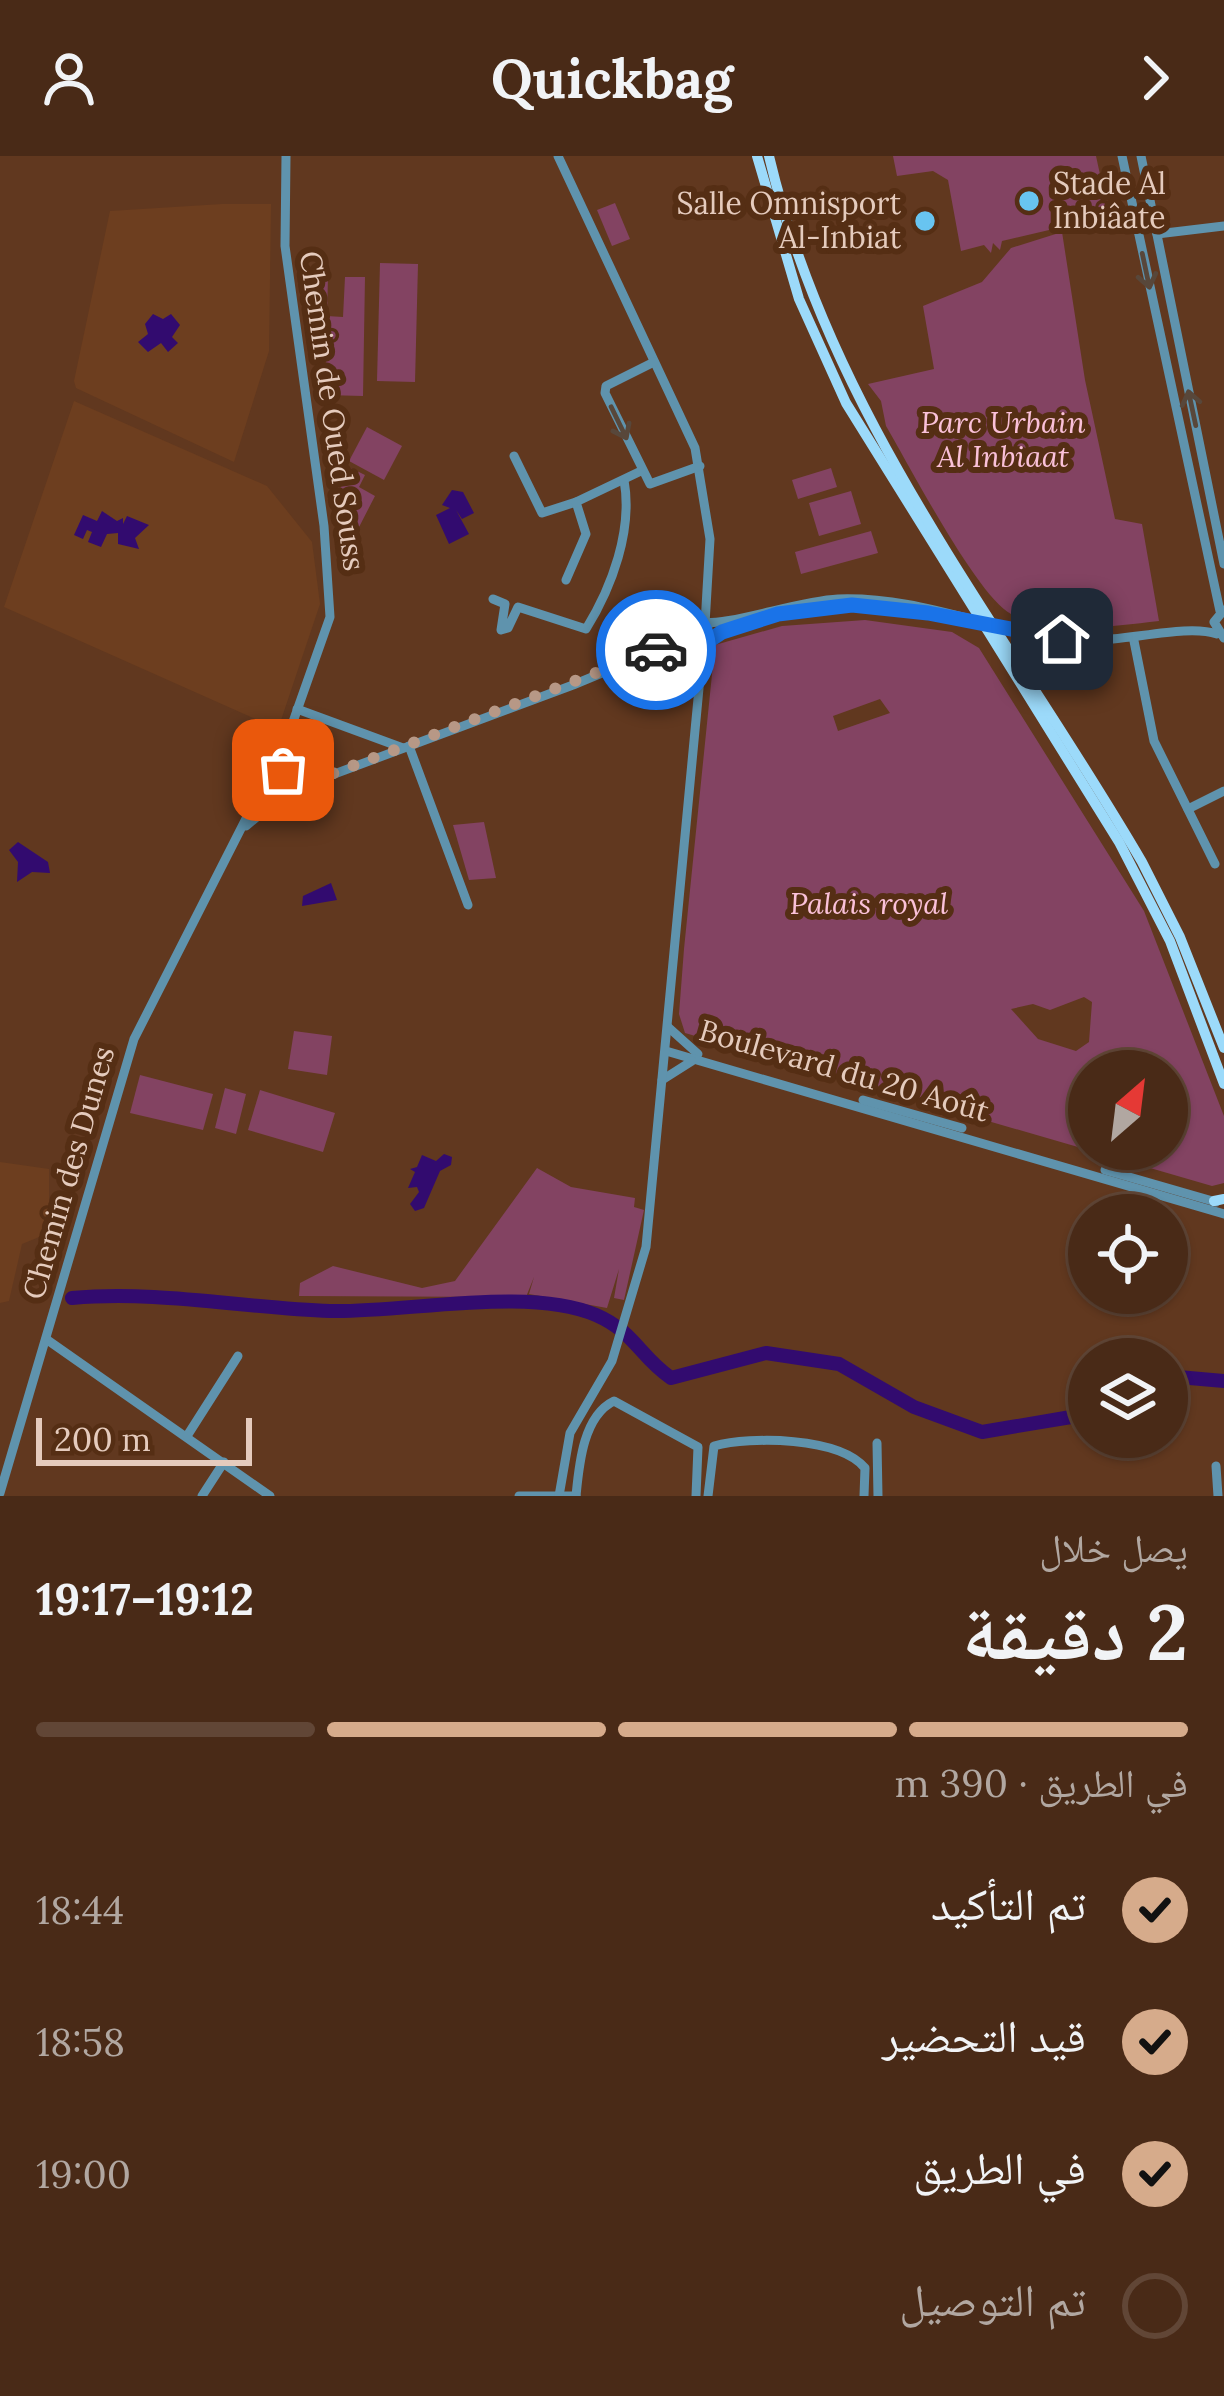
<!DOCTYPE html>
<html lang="ar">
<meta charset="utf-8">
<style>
body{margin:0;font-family:Lora,"Noto Naskh Arabic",serif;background:#533624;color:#f1f3f6;direction:rtl;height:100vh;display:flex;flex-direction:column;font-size:45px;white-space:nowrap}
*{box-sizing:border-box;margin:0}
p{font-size:39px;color:#b1a7a1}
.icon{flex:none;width:66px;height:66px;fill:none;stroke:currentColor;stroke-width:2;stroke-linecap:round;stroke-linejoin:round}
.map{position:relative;height:1340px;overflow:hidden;direction:ltr}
.details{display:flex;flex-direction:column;background:#492a17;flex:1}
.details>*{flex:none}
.needle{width:78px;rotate:28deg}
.fabs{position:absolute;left:1068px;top:894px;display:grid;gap:24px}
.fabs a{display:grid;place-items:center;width:120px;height:120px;border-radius:50%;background:#492a17;box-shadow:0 3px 9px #0004,0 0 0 3px #614636;font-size:60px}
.scale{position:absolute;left:36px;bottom:30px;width:216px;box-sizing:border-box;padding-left:12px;border:6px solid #e5cbbd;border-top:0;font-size:33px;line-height:42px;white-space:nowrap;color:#e5cbbd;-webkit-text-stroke:9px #552e14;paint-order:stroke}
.pin{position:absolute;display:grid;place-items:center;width:102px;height:102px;color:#fff;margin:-51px;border-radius:24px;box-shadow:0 6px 18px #0006}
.courier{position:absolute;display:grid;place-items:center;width:120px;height:120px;margin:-60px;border:9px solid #1a73e8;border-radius:50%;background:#fff;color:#222;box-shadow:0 3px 15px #0007}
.headline em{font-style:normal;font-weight:700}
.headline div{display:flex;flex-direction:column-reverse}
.headline{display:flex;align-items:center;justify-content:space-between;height:204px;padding:0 36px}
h1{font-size:78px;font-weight:700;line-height:90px}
.bar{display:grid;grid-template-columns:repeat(4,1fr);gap:18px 12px;align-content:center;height:144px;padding:0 36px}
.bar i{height:15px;border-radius:9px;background:#614636}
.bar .current{background:#d6ab8b}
.bar p{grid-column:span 4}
ol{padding:0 36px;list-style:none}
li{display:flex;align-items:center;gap:36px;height:132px}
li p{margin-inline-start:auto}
li .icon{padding:12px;border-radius:50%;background:#d6ab8b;color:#111;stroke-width:4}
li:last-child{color:#b1a7a1}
li i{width:66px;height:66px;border:6px solid #614636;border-radius:50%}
header{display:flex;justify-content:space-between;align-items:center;height:156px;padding:0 36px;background:#492a17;font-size:54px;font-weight:700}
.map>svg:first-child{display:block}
</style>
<header><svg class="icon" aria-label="forward" viewBox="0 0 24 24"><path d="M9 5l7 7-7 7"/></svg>Quickbag<svg class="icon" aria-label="person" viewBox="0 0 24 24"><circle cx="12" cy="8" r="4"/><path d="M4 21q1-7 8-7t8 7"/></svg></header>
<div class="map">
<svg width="1224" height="1340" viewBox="0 0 1224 1340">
<rect width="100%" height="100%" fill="#61381f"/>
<g fill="#6d3e1f">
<polygon points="222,48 271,48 269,195 234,306 76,232 74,225 110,55"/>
<polygon points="74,245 267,330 312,386 320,448 278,573 4,451"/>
<polygon points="0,1006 49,1013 49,1077 22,1088 9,1145 0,1147"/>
</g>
<g fill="#834362" fill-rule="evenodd">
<polygon points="893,0 1096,0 1109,60 1002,85 1000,94 993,87 991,97 984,89 961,95 948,24 933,15 897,20"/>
<polygon points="615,47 630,83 612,90 597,54"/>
<path d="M 1062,76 L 1085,224 L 1115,363 L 1142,368 L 1159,465 C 1113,470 1054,480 1011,458 C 977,440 909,309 886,270 L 881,245 L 868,228 L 934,213 L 923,150 L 982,126 L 1011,92 Z"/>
<polygon points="380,107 418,108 415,226 377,225"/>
<polygon points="309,121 328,121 327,160 343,161 345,121 365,121 363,240 325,239 327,161 308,160"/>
<polygon points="367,271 402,290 384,324 349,305"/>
<polygon points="351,312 365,319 359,331 375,340 357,375 340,366 348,349 335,342"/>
<polygon points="831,312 837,331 798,343 792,324"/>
<polygon points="851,335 861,368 819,380 809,347"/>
<polygon points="871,375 878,397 801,418 795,396"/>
<path d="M 865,464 L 952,476 L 979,492 L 1144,755 L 1224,960 L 1224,1027 L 1212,1030 L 685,877 L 679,858 L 684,793 L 715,489 L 782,470 ZM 880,543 L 890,557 L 838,575 L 833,560 ZM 1084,841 L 1092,846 L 1089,886 L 1076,895 L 1038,883 L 1011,853 L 1033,848 L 1050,854 ZM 1089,915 L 1167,915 L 1167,993 L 1089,993 Z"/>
<polygon points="484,666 496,722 469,724 453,669"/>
<polygon points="294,875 332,880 327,919 288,913"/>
<polygon points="140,919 213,938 203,974 130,957"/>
<polygon points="225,932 246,938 236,978 215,972"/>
<polygon points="260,934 335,957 323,996 248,974"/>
<polygon points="537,1012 571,1031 635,1042 634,1051 644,1054 624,1144 614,1142 619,1113 607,1152 529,1138 534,1121 526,1141 299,1140 300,1127 333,1110 422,1132 455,1125"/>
</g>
<g fill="#320b6f">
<polygon points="153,158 163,163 171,158 180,169 172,181 178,187 168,196 161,187 148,196 138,186 148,178 145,168"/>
<polygon points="452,334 463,336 474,357 462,363 456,354 469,378 449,388 436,359 450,352 442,349"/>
<polygon points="102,355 117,365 123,362 123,368 127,360 149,369 135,382 139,393 118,388 118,377 107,378 101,391 88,386 92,376 87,374 83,383 74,379 83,359 97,365"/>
<polygon points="18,686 48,706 50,717 32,716 17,726 18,706 9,694"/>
<polygon points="331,727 337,744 302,750 303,740"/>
<polygon points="444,998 452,1001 451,1009 440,1015 424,1052 415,1055 410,1048 419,1036 417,1031 408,1032 415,1016 410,1013 417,1011 422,999 436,1005"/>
</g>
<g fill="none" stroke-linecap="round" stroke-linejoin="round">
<g stroke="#320b6f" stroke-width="14">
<path d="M 72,1142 C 157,1134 244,1152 330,1155 C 405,1157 527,1130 596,1159 C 635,1176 639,1200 671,1222 L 766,1197 L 839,1208 L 914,1251 L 982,1276 L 1071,1261 L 1089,1236"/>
<polyline points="1167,1220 1224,1225"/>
</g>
<g stroke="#5f93ad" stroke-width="9">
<polyline points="558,0 695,292 710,383 705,468"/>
<polyline points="1122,0 1220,455"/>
<polyline points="1141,0 1224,408"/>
<polyline points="1157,78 1224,70"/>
<polyline points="654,206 606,230 605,237 650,328 700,310"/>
<polyline points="514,300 542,357 576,346"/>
<polyline points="566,424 586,378 576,346 641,315"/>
<path d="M 493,443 L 505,448 L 501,474 L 508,472 L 518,451 L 586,473 C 612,431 633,374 624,324"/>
<polyline points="863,449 977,466"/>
<polyline points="1224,454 1214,466 1224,482"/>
<path d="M 708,471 L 705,489 L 688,487 L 685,476 L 695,466 C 727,472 795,445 838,443 C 926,440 996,479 1081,484 C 1122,487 1186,467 1217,478"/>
<polyline points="708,485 755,463 835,450"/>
<polyline points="1134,485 1154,585 1215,708"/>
<polyline points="297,553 403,592"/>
<polyline points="291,576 302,611"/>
<polyline points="409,590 468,749"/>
<circle cx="293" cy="619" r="11"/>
<polyline points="304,624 329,620 573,529 657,494 687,471"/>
<polyline points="1188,653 1224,635"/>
<polyline points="253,654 283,624"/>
<polyline points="246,670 293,631"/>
<polyline points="668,871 698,898"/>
<polyline points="666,895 1224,1058"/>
<polyline points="662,924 692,905"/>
<polyline points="863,944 962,972"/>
<polyline points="1105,1014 1216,1046"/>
<polyline points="46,1183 270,1340"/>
<polyline points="187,1280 238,1200"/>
<polyline points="877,1287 878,1340"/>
<polyline points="1216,1310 1218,1340"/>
<polyline points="0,1337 134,883 288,580 330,461 324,370 285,90 286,0"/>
<polyline points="202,1340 224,1306"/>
<polyline points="519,1340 576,1340"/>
<polyline points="559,1340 570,1277 612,1205 646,1091 703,490"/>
<path d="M 576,1340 C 579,1309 583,1260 614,1245 L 698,1291 L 696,1340"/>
<path d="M 708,1340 L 714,1290 C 751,1280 839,1281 865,1312 L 864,1340"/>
</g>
<g stroke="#9cdafa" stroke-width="10">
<polyline points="757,0 799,143 846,247 1119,686 1170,785 1224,928"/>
<path d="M 769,0 C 832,267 1007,474 1142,706 L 1180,781 L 1224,892"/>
<polyline points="1030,522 1052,495 1085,484"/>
<polyline points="1214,1045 1224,1043"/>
</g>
</g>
<defs><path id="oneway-shaft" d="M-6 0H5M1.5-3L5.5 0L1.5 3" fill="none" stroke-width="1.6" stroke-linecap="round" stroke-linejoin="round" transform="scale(3)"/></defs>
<g stroke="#58473a">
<use href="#oneway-shaft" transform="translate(1146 115) rotate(78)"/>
<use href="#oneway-shaft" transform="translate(1192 252) rotate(-102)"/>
<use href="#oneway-shaft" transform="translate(619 267) rotate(64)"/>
</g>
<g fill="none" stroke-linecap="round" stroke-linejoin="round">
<polyline stroke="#b79886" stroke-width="12" stroke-dasharray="0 21.6" points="283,614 283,624 293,631 321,622 656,494"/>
<polyline stroke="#1a73e8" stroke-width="15" points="656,494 701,490 722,476 778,458 852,449 928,457 1062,483"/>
</g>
<g fill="#68c4f0" stroke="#552e14" stroke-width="4.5">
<circle cx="1029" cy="45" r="12"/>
<circle cx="925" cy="65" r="12"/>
</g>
<g text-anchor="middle" stroke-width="12" stroke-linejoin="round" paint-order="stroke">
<g font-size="30" fill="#e5cbbd" stroke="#552e14" text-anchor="start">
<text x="1053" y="38">Stade Al<tspan x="1053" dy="34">Inbiâate</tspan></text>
<text x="901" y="58" text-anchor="end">Salle Omnisport<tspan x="901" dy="34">Al-Inbiat</tspan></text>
</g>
<g font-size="30" fill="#e5cbbd" stroke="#552e14">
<text transform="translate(332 255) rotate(82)" y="10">Chemin de Oued Souss</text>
<text transform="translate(844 915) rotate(16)" y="10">Boulevard du 20 Août</text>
<text transform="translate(69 1017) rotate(-74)" y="10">Chemin des Dunes</text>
</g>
<g font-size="30" font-style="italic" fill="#fac1d9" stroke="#552e14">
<text x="1003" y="277">Parc Urbain<tspan x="1003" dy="34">Al Inbiaat</tspan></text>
<text x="869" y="758">Palais royal</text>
</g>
</g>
</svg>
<div class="fabs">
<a><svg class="needle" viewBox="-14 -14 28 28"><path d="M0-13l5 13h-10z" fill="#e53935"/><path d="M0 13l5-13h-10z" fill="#b1a7a1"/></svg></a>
<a><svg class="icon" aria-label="locate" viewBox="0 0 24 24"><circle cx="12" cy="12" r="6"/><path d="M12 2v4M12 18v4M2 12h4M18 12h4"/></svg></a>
<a><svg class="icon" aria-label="layers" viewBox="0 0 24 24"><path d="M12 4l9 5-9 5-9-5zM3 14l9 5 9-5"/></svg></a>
</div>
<div class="scale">200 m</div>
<div class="pin" style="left:283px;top:614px;background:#ea580c"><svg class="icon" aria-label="bag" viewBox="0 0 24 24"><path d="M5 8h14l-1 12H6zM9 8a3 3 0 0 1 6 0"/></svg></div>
<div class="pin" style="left:1062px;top:483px;background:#1f2937"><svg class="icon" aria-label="home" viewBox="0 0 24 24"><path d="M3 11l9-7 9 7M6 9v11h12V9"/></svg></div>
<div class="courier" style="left:656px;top:494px"><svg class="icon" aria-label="car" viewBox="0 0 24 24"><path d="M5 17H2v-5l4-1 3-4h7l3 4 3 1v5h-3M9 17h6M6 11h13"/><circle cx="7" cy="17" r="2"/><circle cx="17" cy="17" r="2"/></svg></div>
</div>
<section class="details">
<div class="headline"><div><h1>2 دقيقة</h1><p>يصل خلال</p></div><em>19:12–19:17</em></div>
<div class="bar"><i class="current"></i><i class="current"></i><i class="current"></i><i></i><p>في الطريق · 390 m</p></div>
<ol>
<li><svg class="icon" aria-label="check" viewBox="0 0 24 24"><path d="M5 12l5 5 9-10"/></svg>تم التأكيد<p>18:44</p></li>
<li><svg class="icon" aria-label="check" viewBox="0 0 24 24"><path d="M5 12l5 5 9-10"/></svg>قيد التحضير<p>18:58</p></li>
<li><svg class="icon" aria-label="check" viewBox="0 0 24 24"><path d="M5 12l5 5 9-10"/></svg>في الطريق<p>19:00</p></li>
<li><i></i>تم التوصيل</li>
</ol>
</section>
